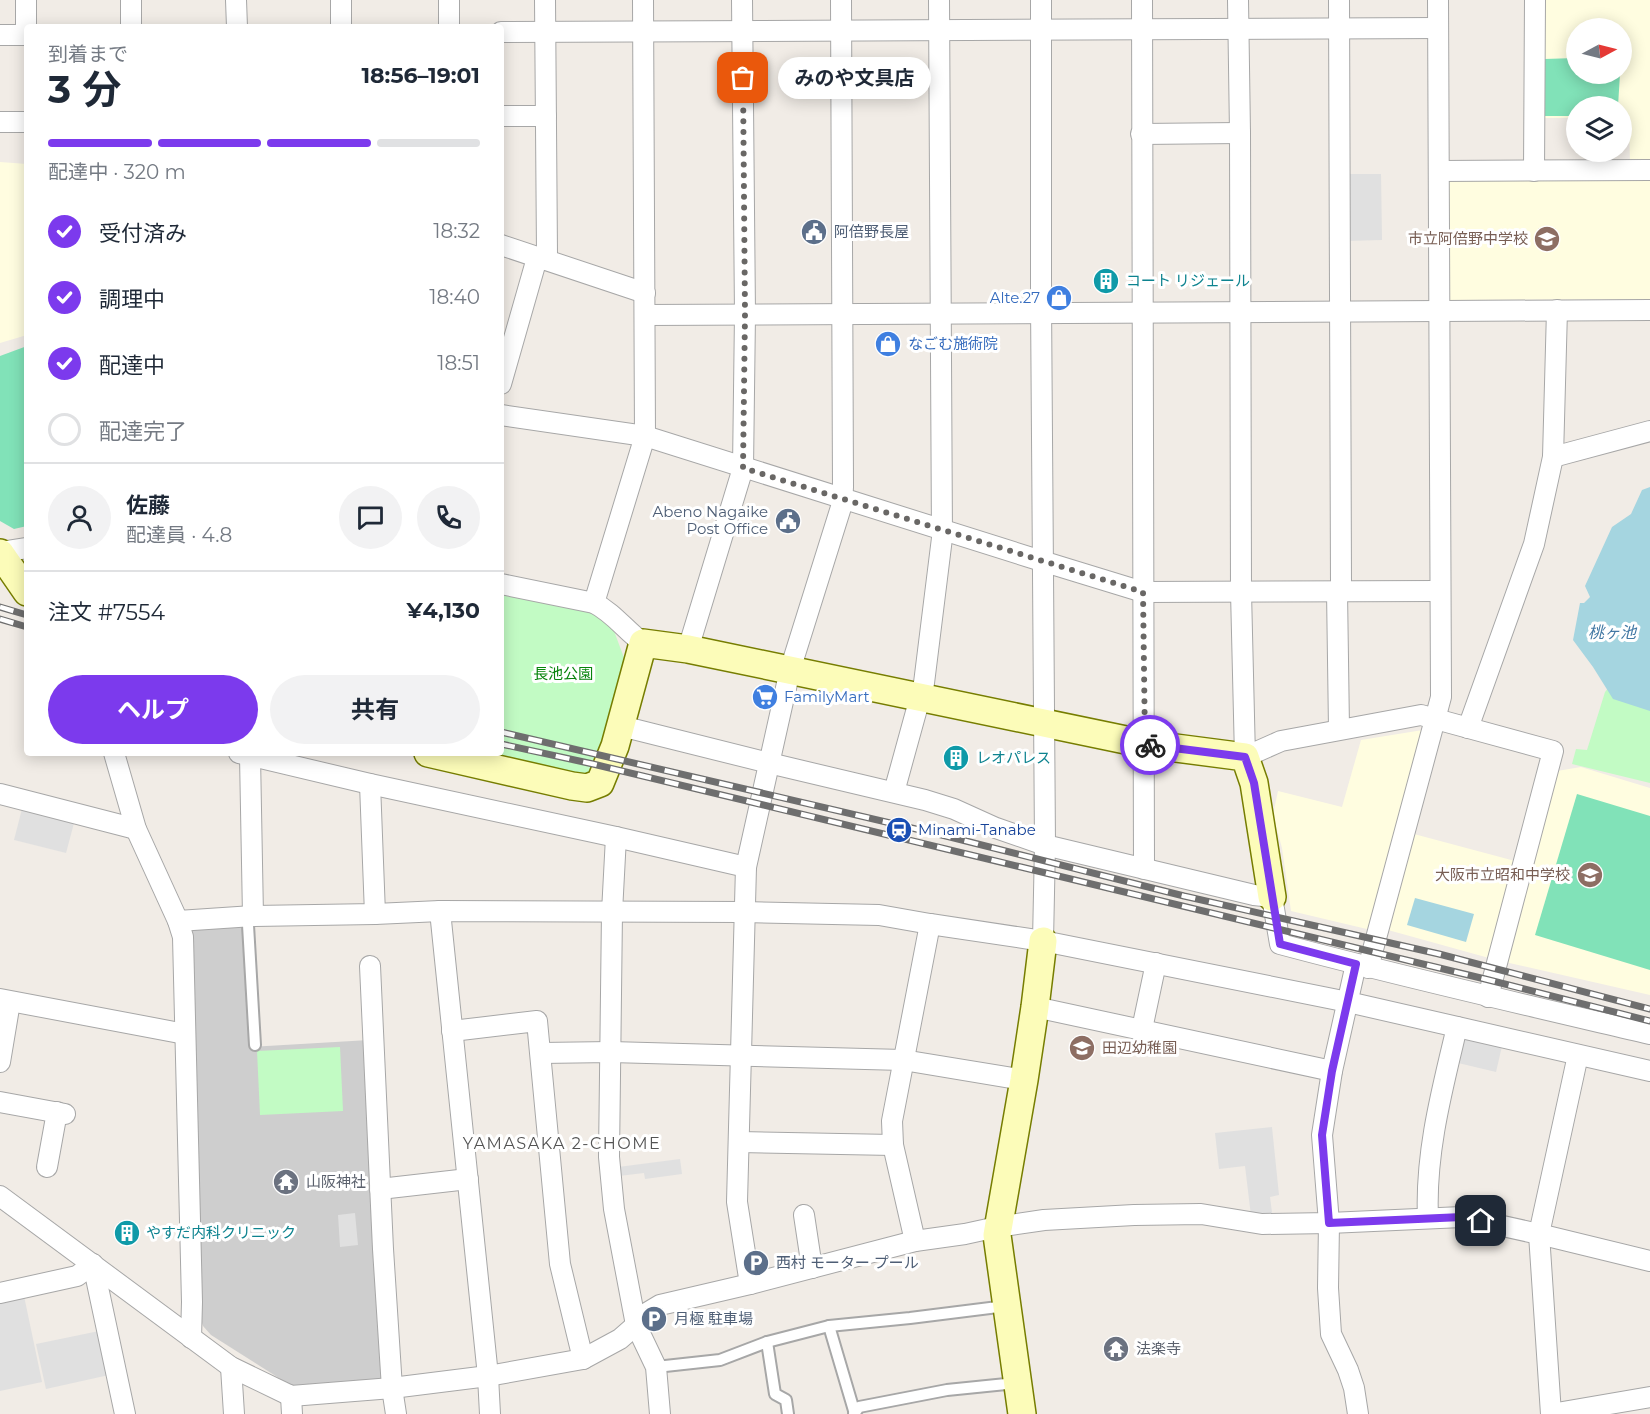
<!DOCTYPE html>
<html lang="ja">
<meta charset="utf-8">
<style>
body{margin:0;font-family:Montserrat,"Noto Sans JP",sans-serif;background:#f2f2f3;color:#1f2937;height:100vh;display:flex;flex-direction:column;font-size:22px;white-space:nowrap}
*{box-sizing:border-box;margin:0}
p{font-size:20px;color:#747a83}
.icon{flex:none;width:33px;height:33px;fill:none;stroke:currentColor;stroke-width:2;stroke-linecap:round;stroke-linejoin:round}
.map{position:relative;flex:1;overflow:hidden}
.drawer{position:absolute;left:24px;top:24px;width:480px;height:732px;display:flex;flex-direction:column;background:#fff;border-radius:6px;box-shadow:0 3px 15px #0003}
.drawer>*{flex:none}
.needle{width:39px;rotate:83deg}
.tools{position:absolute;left:1566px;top:18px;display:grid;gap:12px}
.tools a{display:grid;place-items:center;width:66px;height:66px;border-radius:50%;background:#fff;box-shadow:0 3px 15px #0003;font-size:30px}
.pin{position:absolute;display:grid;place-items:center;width:51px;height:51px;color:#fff;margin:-26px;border-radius:12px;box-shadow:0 3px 9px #0006}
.courier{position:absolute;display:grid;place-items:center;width:60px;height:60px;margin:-30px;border:4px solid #7c3aed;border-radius:50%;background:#fff;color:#222;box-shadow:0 2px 8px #0007}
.bubble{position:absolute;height:42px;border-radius:21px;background:#fff;box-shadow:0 3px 15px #0003;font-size:20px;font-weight:700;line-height:42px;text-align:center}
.head em{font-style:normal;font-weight:700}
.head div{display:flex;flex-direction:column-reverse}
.head{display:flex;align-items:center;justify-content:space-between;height:102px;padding:0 24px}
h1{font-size:39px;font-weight:700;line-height:45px}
.bar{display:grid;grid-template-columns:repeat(4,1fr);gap:9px 6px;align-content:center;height:72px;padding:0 24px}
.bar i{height:8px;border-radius:4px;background:#e0e1e3}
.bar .active{background:#7c3aed}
.bar p{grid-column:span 4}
.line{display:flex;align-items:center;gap:15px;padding:0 24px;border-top:2px solid #e0e1e3}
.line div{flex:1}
.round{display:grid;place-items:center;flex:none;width:63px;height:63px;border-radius:32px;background:#f2f2f3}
ol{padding:0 24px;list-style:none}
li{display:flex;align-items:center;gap:18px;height:66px}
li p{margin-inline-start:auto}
li .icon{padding:6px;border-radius:50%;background:#7c3aed;color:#fff;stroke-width:4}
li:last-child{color:#747a83}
li i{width:33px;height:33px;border:3px solid #e0e1e3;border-radius:50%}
.button{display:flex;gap:12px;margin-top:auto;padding:12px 24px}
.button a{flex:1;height:69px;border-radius:36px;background:#7c3aed;color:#fff;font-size:24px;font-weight:700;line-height:69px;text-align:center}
.button a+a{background:#f2f2f3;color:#1f2937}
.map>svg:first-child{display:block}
</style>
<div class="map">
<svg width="1650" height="1414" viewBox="0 0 1650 1414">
<rect width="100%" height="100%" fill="#f1ece6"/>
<g fill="#fffde0" fill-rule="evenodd">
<path d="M 1540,0 L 1650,0 L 1650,164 L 1630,164 L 1629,121 L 1622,120 L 1622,106 L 1576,106 L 1576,118 L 1541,118 ZM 1576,28 L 1622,28 L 1622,74 L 1576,74 Z"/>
<polygon points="0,162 27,164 27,335 0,343"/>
<polygon points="1650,178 1650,299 1445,300 1443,179"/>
<polygon points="1429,729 1371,930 1291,911 1282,848 1274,819 1274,810 1278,791 1342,807 1361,740"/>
<polygon points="1581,767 1650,788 1650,995 1505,962 1557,771"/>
<polygon points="1414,834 1515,861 1489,958 1388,930"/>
</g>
<polygon fill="#cecece" points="244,925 251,1047 369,1040 387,1380 293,1387 211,1335 203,1326 200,1317 188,935 192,930"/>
<g fill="#c2fbc4">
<polygon points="501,595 595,613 606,622 614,631 626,663 602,750 589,773 579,778 468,753 501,753"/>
<polygon points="1650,641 1650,783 1572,764 1576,749 1587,750 1605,692 1636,654"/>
<polygon points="340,1047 343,1111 260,1115 257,1051"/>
</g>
<g fill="#81e2b8">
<polygon points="1576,58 1576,74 1620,74 1618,106 1576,106 1576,116 1544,116 1544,59"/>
<polygon points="27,346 27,526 14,529 0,521 0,356"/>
<polygon points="1577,794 1650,816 1650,970 1535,935"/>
</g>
<g fill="#e0e0e0">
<polygon points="1346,174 1381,174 1382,240 1346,241"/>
<polygon points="22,809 74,823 66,853 14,840"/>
<polygon points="1468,1038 1502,1046 1496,1072 1454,1062 1458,1043"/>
<polygon points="1272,1127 1279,1195 1270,1197 1273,1220 1251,1216 1245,1166 1219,1169 1215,1133"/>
<polygon points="680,1159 682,1174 645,1179 644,1173 619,1176 618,1167"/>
<polygon points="355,1213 358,1245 340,1247 338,1215"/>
<polygon points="24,1296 42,1382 0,1391 0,1302"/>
<polygon points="99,1331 109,1375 46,1389 36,1344"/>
</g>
<g fill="#a5d5e0">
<polygon points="1650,487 1650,711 1613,699 1593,667 1573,640 1580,603 1584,603 1590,597 1585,586 1612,527 1631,514 1642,490"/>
<polygon points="1415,898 1474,914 1466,942 1407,925"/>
</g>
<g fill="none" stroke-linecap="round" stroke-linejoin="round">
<g stroke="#a7a7a7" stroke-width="14">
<g id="lane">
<polyline points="253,916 248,925 255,1045"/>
<polyline points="829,1326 855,1414"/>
<polyline points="767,1342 775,1394 786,1400 788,1414"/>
<polyline points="656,1367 720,1360 767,1342 829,1326 910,1318 1006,1306"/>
<polyline points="854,1414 859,1407 947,1390 1016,1383"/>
</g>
</g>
<g stroke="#a7a7a7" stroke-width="22">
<g id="street">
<polyline points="26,0 26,35"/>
<polyline points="131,0 131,27"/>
<polyline points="236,0 237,27"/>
<polyline points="449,0 449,27"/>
<polyline points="1041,0 1041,302 1045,845 1043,941"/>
<polyline points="1142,0 1144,869"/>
<polyline points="1238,0 1240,133 1241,592 1245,757 1281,741 1421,715 1553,751 1488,997"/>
<polyline points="1339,0 1341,586 1337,591 1339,729"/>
<polyline points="341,27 341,0"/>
<polyline points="501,32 1438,28"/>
<polyline points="0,35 27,35"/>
<polyline points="501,116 546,116"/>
<polyline points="0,122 27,122"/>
<polyline points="1141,134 1240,133"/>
<polyline points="1439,171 1650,170"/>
<polyline points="1534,171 1535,0"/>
<polyline points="501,245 645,293"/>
<polyline points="645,315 1650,310"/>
<polyline points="501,384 535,265 547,254 545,0"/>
<polyline points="501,415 645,436 1032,558 1143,592 1440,591"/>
<polyline points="1553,457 1650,431"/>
<polyline points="0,552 27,548"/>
<path d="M 501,584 L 594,603 C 614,613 626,631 643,643"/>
<polyline points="594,603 645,436 643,0"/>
<polyline points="688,649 743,468 745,314 742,0"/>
<path d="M 621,726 L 769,763 L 925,800 L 954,809 L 996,828 L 1045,845 L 1254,895 L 1272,897 L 1280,944 C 1403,977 1526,1005 1650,1034"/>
<polyline points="1468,728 1534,544 1553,457 1557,310"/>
<polyline points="114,753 136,829 178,921 183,937 192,1302 191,1338"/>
<polyline points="239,753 370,784 616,837 746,867 737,1202 750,1284"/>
<polyline points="250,756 253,916"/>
<polyline points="370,784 375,914"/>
<polyline points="894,792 924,683 942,538 939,0"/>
<polyline points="0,794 136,829"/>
<polyline points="616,837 612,912 609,1157 614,1209 636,1325 656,1367 660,1414"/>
<polyline points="746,867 790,670 842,504 843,487 841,0"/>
<polyline points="440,911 488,1376 490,1414"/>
<polyline points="178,921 253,916 375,914 440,911 743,912 879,915 930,924 1043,941 1348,1002 1650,1071"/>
<polyline points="1356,964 1332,1071 1322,1135 1329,1223 1328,1288 1331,1334 1348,1370 1354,1388 1358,1414"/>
<polyline points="370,966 383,1249 392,1388 396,1414"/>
<polyline points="1368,968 1441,697 1438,0"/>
<polyline points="0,999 185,1034"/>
<polyline points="1035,1007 1332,1071"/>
<polyline points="1142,1029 1156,963"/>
<polyline points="452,1031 537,1021 560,1264 583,1359"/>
<polyline points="541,1053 611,1052 903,1060 1024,1080"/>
<polyline points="0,1062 10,1002"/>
<polyline points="0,1102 65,1114"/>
<polyline points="739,1142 893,1145"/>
<polyline points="47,1167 57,1112"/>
<polyline points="380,1189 468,1179"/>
<polyline points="0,1196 231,1367 291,1396 392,1388 488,1376 583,1359 620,1339 636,1325 640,1317 660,1305 750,1284 915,1241 965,1234 997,1227 1044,1220 1134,1215 1201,1214 1262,1224 1329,1223 1462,1217 1539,1234 1650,1261"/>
<polyline points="804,1215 812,1268"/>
<path d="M 1428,1218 C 1425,1153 1442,1090 1457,1027"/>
<polyline points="915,1241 893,1145 892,1121 930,924"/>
<polyline points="0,1293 77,1276 93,1264 125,1414"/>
<polyline points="231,1367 234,1414"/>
<polyline points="291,1396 292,1414"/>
<polyline points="1551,1414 1539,1234 1578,1055"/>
<polyline points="1551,1414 1650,1397"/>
</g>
</g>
<g stroke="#767d01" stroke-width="30">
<g id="secondary">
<polyline points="0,553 27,592"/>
<polyline points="428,753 572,786 587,788 600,783 615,746 643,643 688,649 1145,744 1245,757 1254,783 1272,897"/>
<polyline points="1022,1414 997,1235 1024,1080 1035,1007 1043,941"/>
</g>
</g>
<use href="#lane" stroke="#fff" stroke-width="10"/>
<use href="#street" stroke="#fff" stroke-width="20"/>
<use href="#secondary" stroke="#fcfcb9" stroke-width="27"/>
<g stroke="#6e6e6e" stroke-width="7">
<g id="rail">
<polyline points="0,607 27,615"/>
<polyline points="0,619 27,627"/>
<polyline points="501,732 946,836 1184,896 1439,954 1650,1009"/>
<polyline points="501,744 593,764 1021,867 1485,979 1650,1021"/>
</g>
</g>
<use href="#rail" stroke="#fff" stroke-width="4.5" stroke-dasharray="14" stroke-linecap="butt"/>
</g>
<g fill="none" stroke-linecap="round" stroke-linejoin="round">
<polyline stroke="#696765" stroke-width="6" stroke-dasharray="0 10.8" points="743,78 745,314 743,468 1143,592 1145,744 1150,745"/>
<polyline stroke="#7c3aed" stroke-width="8" points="1150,745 1245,757 1254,783 1280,944 1356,964 1332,1071 1322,1135 1329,1223 1462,1217 1481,1221"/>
</g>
<defs>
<g id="civic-disc" transform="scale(1.35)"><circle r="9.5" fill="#5c6f8a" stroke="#fff"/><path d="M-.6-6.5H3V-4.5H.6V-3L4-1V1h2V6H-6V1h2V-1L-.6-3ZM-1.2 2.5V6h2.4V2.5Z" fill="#fff"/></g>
<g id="school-disc" transform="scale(1.35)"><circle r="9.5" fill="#8d6e63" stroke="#fff"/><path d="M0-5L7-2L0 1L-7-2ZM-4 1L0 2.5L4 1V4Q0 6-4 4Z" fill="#fff"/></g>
<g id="building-disc" transform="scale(1.35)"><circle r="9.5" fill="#0f9aa8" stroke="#fff"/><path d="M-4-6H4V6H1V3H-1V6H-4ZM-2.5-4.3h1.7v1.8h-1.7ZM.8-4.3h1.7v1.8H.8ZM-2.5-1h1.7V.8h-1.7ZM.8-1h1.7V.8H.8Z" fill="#fff"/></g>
<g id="shop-disc" transform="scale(1.35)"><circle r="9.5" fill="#3f7fe0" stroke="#fff"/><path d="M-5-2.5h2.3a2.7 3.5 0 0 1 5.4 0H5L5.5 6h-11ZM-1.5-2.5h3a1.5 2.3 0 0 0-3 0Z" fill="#fff"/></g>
<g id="supermarket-disc" transform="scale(1.35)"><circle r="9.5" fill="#3f7fe0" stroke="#fff"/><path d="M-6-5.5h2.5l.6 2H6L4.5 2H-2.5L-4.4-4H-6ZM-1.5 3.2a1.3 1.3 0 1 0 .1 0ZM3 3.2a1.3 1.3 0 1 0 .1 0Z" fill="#fff"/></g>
<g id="station-disc" transform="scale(1.35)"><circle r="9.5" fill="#1a4fb4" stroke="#fff"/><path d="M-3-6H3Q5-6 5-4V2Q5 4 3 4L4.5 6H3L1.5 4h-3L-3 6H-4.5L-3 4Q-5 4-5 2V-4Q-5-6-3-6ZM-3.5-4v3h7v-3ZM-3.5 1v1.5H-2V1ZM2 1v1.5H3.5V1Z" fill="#fff"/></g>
<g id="temple-disc" transform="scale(1.35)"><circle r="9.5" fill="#6b7280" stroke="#fff"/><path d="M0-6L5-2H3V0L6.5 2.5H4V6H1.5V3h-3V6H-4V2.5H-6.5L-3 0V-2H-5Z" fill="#fff"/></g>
<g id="parking-disc" transform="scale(1.35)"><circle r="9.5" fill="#5c6f8a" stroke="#fff"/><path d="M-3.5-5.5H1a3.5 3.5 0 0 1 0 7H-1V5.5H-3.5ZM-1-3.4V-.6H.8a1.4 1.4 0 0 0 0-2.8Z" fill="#fff"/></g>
</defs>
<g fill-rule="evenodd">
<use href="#civic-disc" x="814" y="232"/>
<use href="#school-disc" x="1547" y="239"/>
<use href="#building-disc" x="1106" y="281"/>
<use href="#shop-disc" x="1059" y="298"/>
<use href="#shop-disc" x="888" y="344"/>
<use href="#civic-disc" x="788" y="521"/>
<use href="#supermarket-disc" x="765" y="697"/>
<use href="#building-disc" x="956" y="758"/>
<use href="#station-disc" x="899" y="830"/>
<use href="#school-disc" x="1590" y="875"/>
<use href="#school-disc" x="1082" y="1048"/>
<use href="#temple-disc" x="286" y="1182"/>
<use href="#building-disc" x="127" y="1233"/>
<use href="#parking-disc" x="756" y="1263"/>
<use href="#parking-disc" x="654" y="1319"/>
<use href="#temple-disc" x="1116" y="1349"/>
</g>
<g text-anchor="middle" stroke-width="6" stroke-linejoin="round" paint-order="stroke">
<g font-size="15" fill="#4e5e75" stroke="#fff" text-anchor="start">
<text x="834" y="237">阿倍野長屋</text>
<text x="768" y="517" text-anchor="end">Abeno Nagaike<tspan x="768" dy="17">Post Office</tspan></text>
<text x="776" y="1268">西村 モーター プール</text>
<text x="674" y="1324">月極 駐車場</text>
</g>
<g font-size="15" fill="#785e54" stroke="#fff" text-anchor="end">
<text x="1528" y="244">市立阿倍野中学校</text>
<text x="1570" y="880">大阪市立昭和中学校</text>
<text x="1102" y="1053" text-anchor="start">田辺幼稚園</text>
</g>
<g font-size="15" fill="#0d838f" stroke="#fff" text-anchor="start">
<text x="1126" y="286">コート リジェール</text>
<text x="976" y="763">レオパレス</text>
<text x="146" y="1238">やすだ内科クリニック</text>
</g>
<g font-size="15" fill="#366cbe" stroke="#fff" text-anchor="start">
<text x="1040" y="303" text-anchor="end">Alte.27</text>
<text x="908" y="349">なごむ施術院</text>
<text x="784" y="702">FamilyMart</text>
</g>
<g font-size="15" fill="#08840c" stroke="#fff">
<text x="563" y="679">長池公園</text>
</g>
<g font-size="15" fill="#164399" stroke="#fff" text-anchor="start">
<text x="918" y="835">Minami-Tanabe</text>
</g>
<g font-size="15" fill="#5b616d" stroke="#fff" text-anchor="start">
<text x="306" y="1187">山阪神社</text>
<text x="1136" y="1354">法楽寺</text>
</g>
<g font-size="16" font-style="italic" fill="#4278a4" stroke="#fff">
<text x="1612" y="638">桃ヶ池</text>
</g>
<g font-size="16" letter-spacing="1.5" fill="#535353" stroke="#fff">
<text x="562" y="1149">YAMASAKA 2-CHOME</text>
</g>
</g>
</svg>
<div class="tools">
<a><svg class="needle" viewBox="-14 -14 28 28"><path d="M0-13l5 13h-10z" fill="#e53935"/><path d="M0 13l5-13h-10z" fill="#747a83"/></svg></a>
<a><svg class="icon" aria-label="layers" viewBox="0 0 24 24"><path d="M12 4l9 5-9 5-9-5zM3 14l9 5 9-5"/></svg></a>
</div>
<div class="pin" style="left:743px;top:78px;background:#ea580c"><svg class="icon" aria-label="bag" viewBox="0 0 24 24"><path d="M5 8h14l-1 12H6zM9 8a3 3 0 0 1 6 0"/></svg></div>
<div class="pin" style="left:1481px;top:1221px;background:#1f2937"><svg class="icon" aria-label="home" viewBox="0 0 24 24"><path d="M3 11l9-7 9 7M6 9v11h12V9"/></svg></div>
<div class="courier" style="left:1150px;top:745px"><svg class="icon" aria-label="bike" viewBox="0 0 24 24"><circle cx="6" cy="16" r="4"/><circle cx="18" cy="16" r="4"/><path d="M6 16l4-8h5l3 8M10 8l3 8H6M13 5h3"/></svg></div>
<div class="bubble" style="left:778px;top:57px;width:153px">みのや文具店</div>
<section class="drawer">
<div class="head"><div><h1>3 分</h1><p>到着まで</p></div><em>18:56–19:01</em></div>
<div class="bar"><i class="active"></i><i class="active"></i><i class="active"></i><i></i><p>配達中 · 320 m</p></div>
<ol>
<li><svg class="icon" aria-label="check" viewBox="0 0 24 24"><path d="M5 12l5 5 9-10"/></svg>受付済み<p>18:32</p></li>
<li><svg class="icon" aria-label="check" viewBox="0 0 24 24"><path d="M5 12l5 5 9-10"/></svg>調理中<p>18:40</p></li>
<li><svg class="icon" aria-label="check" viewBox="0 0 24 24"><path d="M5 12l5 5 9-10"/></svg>配達中<p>18:51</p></li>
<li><i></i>配達完了</li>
</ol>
<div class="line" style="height:108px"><a class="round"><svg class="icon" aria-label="person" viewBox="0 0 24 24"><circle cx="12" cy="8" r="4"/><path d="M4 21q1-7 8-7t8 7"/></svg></a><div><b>佐藤</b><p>配達員 · 4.8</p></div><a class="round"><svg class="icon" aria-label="chat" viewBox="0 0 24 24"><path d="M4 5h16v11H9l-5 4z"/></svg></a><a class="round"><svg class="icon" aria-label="phone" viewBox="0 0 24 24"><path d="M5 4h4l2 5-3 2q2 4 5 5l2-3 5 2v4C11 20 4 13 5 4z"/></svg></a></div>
<div class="line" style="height:78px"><div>注文 #7554</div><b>¥4,130</b></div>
<div class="button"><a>ヘルプ</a><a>共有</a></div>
</section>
</div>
